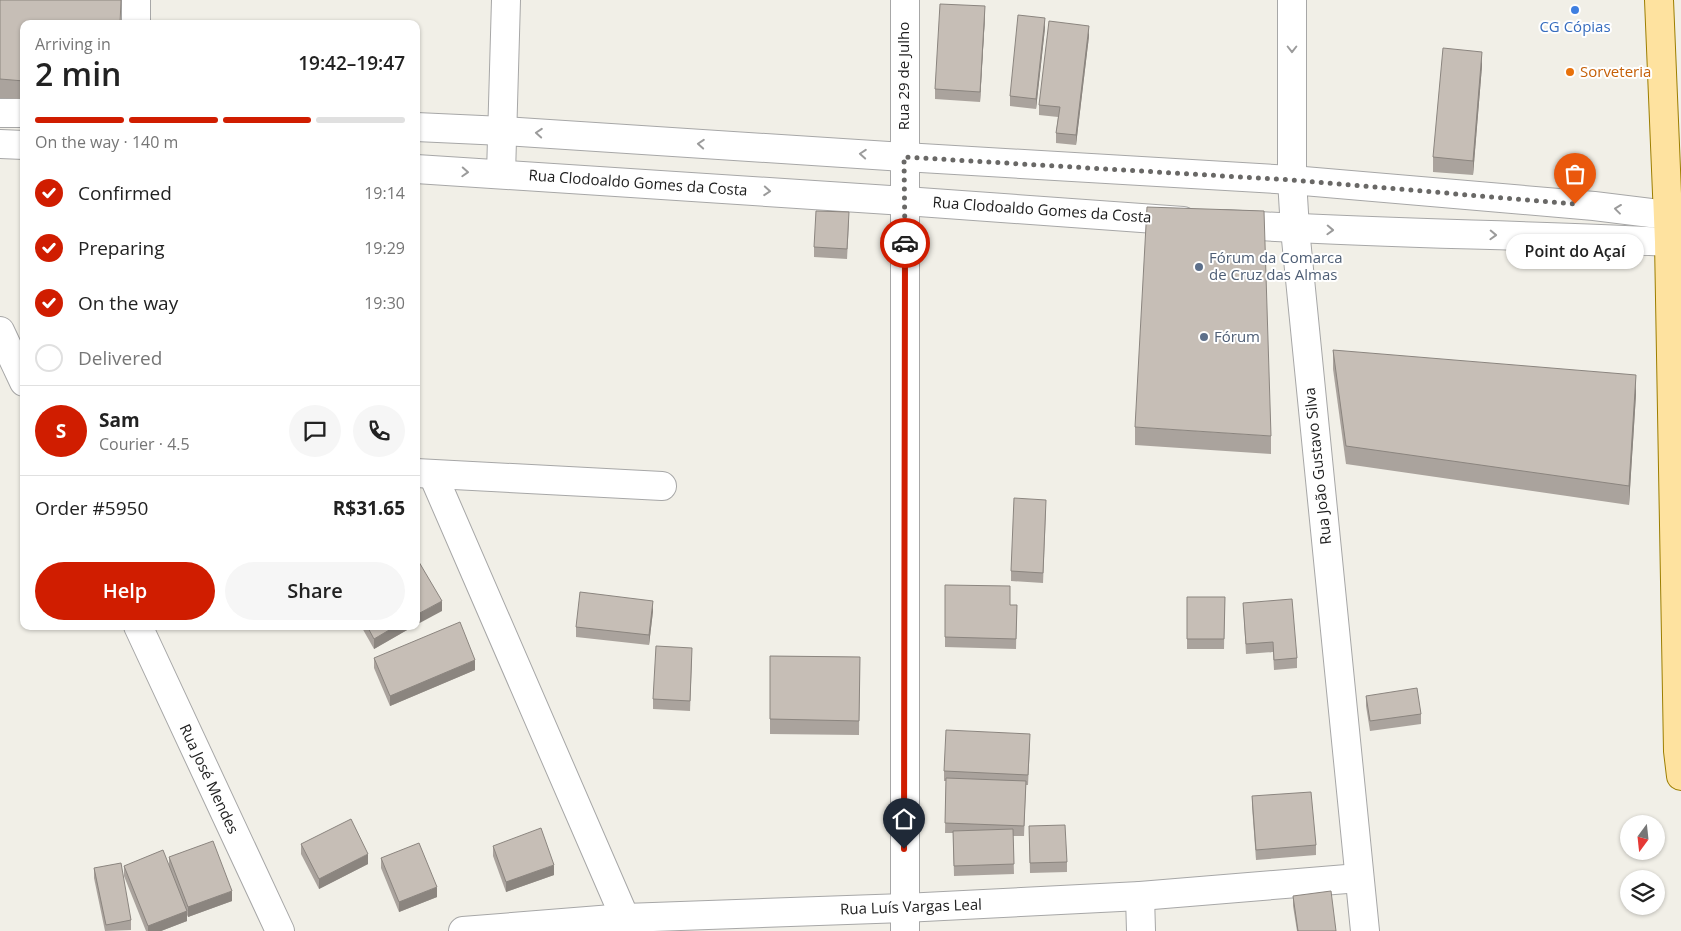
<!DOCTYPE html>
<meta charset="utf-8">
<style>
body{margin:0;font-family:"Open Sans",sans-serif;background:#f6f6f6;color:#222;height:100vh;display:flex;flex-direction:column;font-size:19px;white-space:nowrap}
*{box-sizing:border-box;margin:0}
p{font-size:16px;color:#767676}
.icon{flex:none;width:28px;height:28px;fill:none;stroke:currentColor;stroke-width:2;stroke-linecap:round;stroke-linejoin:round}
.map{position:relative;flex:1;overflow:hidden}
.sheet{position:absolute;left:20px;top:20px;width:400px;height:610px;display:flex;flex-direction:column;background:#fff;border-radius:10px;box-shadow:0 1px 4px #0004}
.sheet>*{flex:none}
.needle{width:32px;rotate:195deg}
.controls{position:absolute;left:1620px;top:815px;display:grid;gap:10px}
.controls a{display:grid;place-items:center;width:45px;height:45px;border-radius:50%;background:#fff;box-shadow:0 1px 4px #0004;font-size:25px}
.pin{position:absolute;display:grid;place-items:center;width:42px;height:42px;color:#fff;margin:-51px -21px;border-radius:50% 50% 50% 0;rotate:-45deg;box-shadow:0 0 5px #0007}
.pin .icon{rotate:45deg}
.courier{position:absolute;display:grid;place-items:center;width:50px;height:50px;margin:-25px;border:4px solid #d01d00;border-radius:50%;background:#fff;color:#222;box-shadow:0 1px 6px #0007}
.bubble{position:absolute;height:35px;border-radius:18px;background:#fff;box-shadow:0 1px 4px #0004;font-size:16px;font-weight:600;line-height:35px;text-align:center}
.head em{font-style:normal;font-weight:600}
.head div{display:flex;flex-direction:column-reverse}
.head{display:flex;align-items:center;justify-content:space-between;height:85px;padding:0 15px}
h1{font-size:32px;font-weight:600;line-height:38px}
.bar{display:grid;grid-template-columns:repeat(4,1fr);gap:8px 5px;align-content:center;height:60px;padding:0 15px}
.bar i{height:6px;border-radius:4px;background:#e0e0e0}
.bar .selected{background:#d01d00}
.bar p{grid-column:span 4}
.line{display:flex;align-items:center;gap:12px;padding:0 15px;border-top:1px solid #e0e0e0}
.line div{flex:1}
.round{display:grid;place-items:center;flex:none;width:52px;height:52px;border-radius:26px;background:#f6f6f6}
ol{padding:0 15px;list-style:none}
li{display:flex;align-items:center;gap:15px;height:55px}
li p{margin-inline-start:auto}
li .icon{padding:5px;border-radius:50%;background:#d01d00;color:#fff;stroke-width:4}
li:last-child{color:#767676}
li i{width:28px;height:28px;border:2px solid #e0e0e0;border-radius:50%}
.primary-button{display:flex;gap:10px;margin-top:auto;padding:10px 15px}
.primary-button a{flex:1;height:58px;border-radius:30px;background:#d01d00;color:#fff;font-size:20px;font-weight:600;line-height:58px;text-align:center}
.primary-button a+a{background:#f6f6f6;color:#222}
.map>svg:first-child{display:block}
</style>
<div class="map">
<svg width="1681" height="931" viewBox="0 0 1681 931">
<rect width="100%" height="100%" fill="#f1efe7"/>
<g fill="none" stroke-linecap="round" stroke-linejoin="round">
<g stroke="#a7a7a7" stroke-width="30">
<g id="minor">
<polyline points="905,0 905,931"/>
<polyline points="1292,0 1292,180 1295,229 1365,931"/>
<polyline points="136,24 136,0"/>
<polyline points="0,113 24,113"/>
<polyline points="416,127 503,131 904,157 1292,180 1594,206 1667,215"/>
<polyline points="0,144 24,145"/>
<polyline points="416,169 905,201 1183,221"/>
<polyline points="501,174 506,0"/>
<path d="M 1226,224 C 1373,234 1521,234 1669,242"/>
<polyline points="0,331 24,382"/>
<polyline points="416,473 662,486"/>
<polyline points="433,475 625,918"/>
<polyline points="138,626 280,931"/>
<polyline points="1140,896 1141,931"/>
<polyline points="463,931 625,918 904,908 1140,896 1359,878"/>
</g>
</g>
<g stroke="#9c7e00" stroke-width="30">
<polyline id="major" points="1659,0 1669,242 1678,751 1681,776"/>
</g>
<use href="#minor" stroke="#fff" stroke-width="28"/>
<use href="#major" stroke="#fee29f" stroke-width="28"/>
</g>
<g fill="#aaa39d">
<polygon points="0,0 24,24 24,99 0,98"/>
<polygon points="985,16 980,102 935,99 935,89"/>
<polygon points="1045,28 1036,109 1010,106 1010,96"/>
<polygon points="1089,36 1076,145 1056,143 1056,133 1058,117 1039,115 1039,105"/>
<polygon points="1482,66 1473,175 1433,172 1433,157"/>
<polygon points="849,222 847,259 814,257 814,247"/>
<polygon points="1333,350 1636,394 1629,505 1346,464 1333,369"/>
<polygon points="1135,427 1271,436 1271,454 1135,445"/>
<polygon points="1046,510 1043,583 1011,581 1011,571"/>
<polygon points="945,585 1010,605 1017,605 1016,649 945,647"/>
<polygon points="1187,597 1225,597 1224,649 1187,649"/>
<polygon points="1243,603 1297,658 1297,668 1274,670 1273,652 1246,654"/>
<polygon points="653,611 649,645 576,637 576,627"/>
<polygon points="361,626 414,626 374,649"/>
<polygon points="770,656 860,657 859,735 770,734"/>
<polygon points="374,658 475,670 390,706 374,668"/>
<polygon points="692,658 690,711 653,709 653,699"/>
<polygon points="1366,696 1421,714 1421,724 1370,731 1366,706"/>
<polygon points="1030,744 1028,785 1026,785 1024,836 1013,836 1014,874 954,876 953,833 945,833 946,781 944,781 944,771"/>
<polygon points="1252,796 1316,845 1316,855 1256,860 1252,806"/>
<polygon points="1029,826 1067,862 1067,872 1030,873"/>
<polygon points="301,844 368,864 319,889 301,854"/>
<polygon points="493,846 554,875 506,892 493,856"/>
<polygon points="169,857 232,901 188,917 187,915 187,921 161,931 146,931 124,876 124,866 169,866"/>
<polygon points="381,858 437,897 399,912 381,868"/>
<polygon points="94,868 131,920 131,930 105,931 94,878"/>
<polygon points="1293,896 1336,931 1297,931 1293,906"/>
</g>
<g fill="#8b857f">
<polygon points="985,6 985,16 980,102 980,92"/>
<polygon points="1045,18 1045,28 1036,109 1036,99"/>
<polygon points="1089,26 1089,36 1076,145 1076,135"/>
<polygon points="1482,52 1482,66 1473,175 1473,161"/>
<polygon points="1636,375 1636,394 1629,505 1629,486"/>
<polygon points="442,601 442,611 416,625 416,615"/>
<polygon points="653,601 653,611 649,645 649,635"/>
<polygon points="396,626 414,626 374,649 374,639"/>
<polygon points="475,660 475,670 390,706 390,696"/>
<polygon points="368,854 368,864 319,889 319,879"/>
<polygon points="554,865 554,875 506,892 506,882"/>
<polygon points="437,887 437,897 399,912 399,902"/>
<polygon points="232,891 232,901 188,917 188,907"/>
<polygon points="187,911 187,921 161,931 148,931 148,926"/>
</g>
<g fill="#c6beb6" stroke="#8b857f">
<polygon points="0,0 121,0 120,24 24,24 24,81 0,79"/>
<polygon points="940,4 985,6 980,92 935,89"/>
<polygon points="1018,15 1045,18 1036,99 1010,96"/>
<polygon points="1049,21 1089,26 1076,135 1056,133 1060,107 1039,105"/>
<polygon points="1443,48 1482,52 1473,161 1433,157"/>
<polygon points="1147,207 1264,211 1271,436 1135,427"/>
<polygon points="816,211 849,212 847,249 814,247"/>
<polygon points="1333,350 1636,375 1629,486 1346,446"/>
<polygon points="1014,498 1046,500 1043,573 1011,571"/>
<polygon points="416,557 442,601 416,615"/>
<polygon points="945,585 1010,586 1010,605 1017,605 1016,639 945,637"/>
<polygon points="580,592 653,601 649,635 576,627"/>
<polygon points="1187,597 1225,597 1224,639 1187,639"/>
<polygon points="1292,599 1297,658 1274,660 1273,642 1246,644 1243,603"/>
<polygon points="460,622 475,660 390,696 374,658"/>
<polygon points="367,626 396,626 374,639"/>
<polygon points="656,646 692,648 690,701 653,699"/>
<polygon points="770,656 860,657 859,721 770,719"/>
<polygon points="1417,688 1421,714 1370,721 1366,696"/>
<polygon points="946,730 1030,734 1028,775 944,771"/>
<polygon points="946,778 1026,781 1024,826 945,823"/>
<polygon points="1311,792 1316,845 1256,850 1252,796"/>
<polygon points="351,819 368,854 319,879 301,844"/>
<polygon points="1065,825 1067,862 1030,863 1029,826"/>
<polygon points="541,828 554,865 506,882 493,846"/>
<polygon points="1013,829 1014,864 954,866 953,831"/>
<polygon points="213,841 232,891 188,907 169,857"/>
<polygon points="419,843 437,887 399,902 381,858"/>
<polygon points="163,850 187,911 148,926 124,866"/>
<polygon points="121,863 131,920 106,925 94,868"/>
<polygon points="1331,891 1336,931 1298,931 1293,896"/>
</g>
<defs><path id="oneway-chevron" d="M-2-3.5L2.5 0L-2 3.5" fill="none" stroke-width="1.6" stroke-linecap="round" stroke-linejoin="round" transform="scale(1.25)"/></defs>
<g stroke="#9b9b9b">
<use href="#oneway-chevron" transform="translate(1292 49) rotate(90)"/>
<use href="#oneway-chevron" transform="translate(539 133) rotate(-176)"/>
<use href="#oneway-chevron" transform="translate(701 144) rotate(-176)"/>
<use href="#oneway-chevron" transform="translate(863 154) rotate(-176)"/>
<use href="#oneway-chevron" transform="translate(465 172) rotate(3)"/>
<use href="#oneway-chevron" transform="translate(767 191) rotate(4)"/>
<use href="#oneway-chevron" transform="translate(1618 209) rotate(-173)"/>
<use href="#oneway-chevron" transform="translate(1330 230) rotate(2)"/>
<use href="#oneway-chevron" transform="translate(1493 235) rotate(2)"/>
</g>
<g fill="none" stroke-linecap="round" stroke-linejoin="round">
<polyline stroke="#696866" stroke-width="5" stroke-dasharray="0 9" points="905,243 904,157 1292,180 1575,204"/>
<polyline stroke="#d01d00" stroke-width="6" points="904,849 905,243"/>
</g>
<circle fill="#3f7fe0" stroke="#fff" stroke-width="2" cx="1575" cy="10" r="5"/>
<circle fill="#e8710a" stroke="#fff" stroke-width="2" cx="1570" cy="72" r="5"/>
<g fill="#5c6f8a" stroke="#fff" stroke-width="2">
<circle cx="1199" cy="267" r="5"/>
<circle cx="1204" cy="337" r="5"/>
</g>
<g text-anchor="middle" stroke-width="4" stroke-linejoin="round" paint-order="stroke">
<g font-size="15" fill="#366cbe" stroke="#fff">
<text x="1575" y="32">CG Cópias</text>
</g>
<g font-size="15" fill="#c56008" stroke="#fff" text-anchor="start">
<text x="1580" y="77">Sorveteria</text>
</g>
<g font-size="15" fill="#202020" stroke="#fff">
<text transform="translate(904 76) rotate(-90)" y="5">Rua 29 de Julho</text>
<text transform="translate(638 183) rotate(4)" y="5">Rua Clodoaldo Gomes da Costa</text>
<text transform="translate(1042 210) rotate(4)" y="5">Rua Clodoaldo Gomes da Costa</text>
<text transform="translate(1318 466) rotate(-96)" y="5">Rua João Gustavo Silva</text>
<text transform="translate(209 779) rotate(65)" y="5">Rua José Mendes</text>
<text transform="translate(911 907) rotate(-2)" y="5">Rua Luís Vargas Leal</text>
</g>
<g font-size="15" fill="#4e5e75" stroke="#fff" text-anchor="start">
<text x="1209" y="263">Fórum da Comarca<tspan x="1209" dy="17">de Cruz das Almas</tspan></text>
<text x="1214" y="342">Fórum</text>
</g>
</g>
</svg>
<div class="controls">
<a><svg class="needle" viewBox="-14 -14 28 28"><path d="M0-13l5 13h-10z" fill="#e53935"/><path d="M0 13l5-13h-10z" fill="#767676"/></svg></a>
<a><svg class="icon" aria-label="layers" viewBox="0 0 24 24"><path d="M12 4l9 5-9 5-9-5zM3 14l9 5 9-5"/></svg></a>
</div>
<div class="pin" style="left:1575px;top:204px;background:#ea580c"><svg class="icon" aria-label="bag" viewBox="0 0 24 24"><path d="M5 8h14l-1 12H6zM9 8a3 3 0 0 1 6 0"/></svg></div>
<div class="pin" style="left:904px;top:849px;background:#1f2937"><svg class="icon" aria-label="home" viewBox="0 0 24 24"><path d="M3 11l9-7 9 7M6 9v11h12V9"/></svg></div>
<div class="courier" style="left:905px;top:243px"><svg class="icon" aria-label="car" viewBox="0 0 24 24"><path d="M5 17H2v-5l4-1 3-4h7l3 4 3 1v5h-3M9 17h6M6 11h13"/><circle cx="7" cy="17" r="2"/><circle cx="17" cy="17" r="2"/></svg></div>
<div class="bubble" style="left:1506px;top:234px;width:138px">Point do Açaí</div>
<section class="sheet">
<div class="head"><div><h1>2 min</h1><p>Arriving in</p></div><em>19:42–19:47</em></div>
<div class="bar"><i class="selected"></i><i class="selected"></i><i class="selected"></i><i></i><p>On the way · 140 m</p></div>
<ol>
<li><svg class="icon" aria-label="check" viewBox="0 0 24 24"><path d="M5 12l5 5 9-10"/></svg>Confirmed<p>19:14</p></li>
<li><svg class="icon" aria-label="check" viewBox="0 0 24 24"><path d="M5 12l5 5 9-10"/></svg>Preparing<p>19:29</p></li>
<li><svg class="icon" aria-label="check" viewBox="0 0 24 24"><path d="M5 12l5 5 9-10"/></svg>On the way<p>19:30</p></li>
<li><i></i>Delivered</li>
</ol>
<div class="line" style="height:90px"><b class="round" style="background:#d01d00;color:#fff">S</b><div><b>Sam</b><p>Courier · 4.5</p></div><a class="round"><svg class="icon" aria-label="chat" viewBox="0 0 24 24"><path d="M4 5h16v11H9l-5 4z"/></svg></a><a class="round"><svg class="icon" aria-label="phone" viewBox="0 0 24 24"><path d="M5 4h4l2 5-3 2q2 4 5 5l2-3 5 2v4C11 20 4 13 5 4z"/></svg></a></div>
<div class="line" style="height:65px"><div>Order #5950</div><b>R$31.65</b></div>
<div class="primary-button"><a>Help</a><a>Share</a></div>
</section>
</div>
